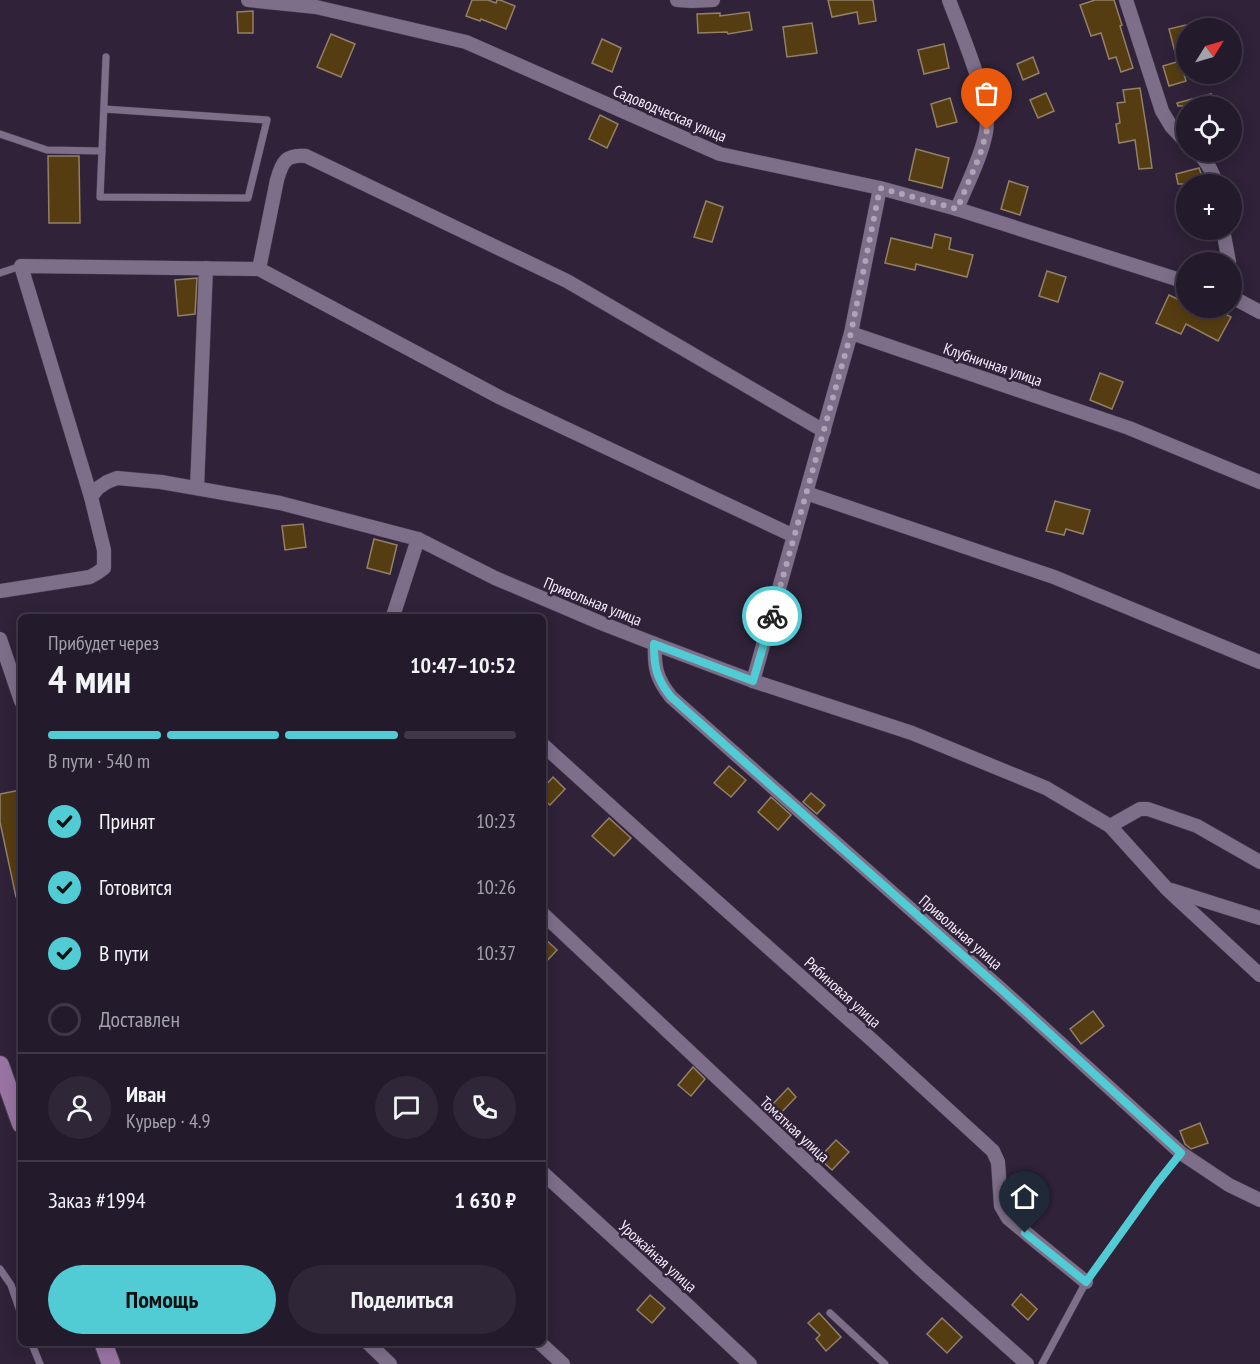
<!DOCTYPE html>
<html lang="ru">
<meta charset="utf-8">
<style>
body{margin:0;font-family:"PT Sans Narrow",sans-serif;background:#2f2737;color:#f1f3f6;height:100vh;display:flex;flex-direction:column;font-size:22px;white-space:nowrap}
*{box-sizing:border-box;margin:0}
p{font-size:20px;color:#a3a1a9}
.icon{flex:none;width:33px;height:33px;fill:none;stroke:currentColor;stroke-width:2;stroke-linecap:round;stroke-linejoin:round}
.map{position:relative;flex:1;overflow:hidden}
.sheet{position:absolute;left:18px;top:614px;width:528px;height:732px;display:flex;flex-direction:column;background:#231a2b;border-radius:9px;box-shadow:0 3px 15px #0003,0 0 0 2px #403847}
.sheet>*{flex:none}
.needle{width:39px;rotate:53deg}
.buttons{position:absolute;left:1176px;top:18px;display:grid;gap:12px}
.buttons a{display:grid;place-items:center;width:66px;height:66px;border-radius:50%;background:#231a2b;box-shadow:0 3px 15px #0003,0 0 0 2px #403847;font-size:30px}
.pin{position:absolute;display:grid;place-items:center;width:51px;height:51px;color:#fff;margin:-62px -26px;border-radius:50% 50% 50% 0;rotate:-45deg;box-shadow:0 0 6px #0007}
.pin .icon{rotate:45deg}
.courier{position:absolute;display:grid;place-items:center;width:60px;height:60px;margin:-30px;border:4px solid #51ccd4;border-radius:50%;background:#fff;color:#222;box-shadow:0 2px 8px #0007}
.overview em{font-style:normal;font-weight:700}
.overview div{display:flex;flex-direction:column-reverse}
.overview{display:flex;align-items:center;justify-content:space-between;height:102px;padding:0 30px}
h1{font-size:39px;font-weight:700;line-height:45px}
.bar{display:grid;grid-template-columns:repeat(4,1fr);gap:9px 6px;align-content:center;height:72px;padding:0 30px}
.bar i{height:8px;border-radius:4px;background:#403847}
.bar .on{background:#51ccd4}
.bar p{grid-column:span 4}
.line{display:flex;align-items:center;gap:15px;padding:0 30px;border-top:2px solid #403847}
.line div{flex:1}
.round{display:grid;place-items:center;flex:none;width:63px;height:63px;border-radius:32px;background:#2f2737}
ol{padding:0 30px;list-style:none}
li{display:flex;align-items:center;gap:18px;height:66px}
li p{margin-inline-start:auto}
li .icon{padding:6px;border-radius:50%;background:#51ccd4;color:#111;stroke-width:4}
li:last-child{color:#a3a1a9}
li i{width:33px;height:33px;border:3px solid #403847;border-radius:50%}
.cta{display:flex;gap:12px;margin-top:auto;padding:12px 30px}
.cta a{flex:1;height:69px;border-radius:36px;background:#51ccd4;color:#111;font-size:24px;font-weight:700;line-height:69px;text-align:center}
.cta a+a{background:#2f2737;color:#f1f3f6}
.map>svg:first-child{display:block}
</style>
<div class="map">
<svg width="1260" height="1364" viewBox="0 0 1260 1364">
<rect width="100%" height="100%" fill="#2f2239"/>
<g fill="#563d11" stroke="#938166" stroke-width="1.5">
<polygon points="472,0 488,0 496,3 497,0 500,0 515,6 506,29 481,19 480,21 466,16"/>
<polygon points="828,0 873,0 876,21 859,24 857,12 832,17"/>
<polygon points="1095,0 1114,0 1122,25 1120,26 1133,68 1121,72 1116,57 1109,59 1101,33 1091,36 1080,5"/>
<polygon points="253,11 253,33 238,33 237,12"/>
<polygon points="749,12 752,30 728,34 727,32 698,33 697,14 720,13 720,16"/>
<polygon points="812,23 817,53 787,57 783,27"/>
<polygon points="1186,25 1186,49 1175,52 1169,29"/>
<polygon points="331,34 355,44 341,77 317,67"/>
<polygon points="602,39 621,48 612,72 592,63"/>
<polygon points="944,44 949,68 924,74 918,50"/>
<polygon points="1033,57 1039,73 1023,80 1017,64"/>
<polygon points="1180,61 1186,81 1169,86 1163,66"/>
<polygon points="1140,88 1148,138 1152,168 1139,169 1135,140 1119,143 1116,124 1120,123 1117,103 1125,102 1123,90"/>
<polygon points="1046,93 1054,111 1038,118 1030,100"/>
<polygon points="1211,94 1215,106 1178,106 1177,103"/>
<polygon points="950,98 957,122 937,127 931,104"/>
<polygon points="600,115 618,124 607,148 589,139"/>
<polygon points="916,149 949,158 942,188 909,180"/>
<polygon points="48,156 79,156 80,223 49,223"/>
<polygon points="1199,168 1205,184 1178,184 1176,174"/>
<polygon points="1009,181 1028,187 1020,215 1001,209"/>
<polygon points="706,201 723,207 712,242 694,237"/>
<polygon points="935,234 951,238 949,249 973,255 967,277 916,264 915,270 885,263 891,238 932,248"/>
<polygon points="1047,271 1066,277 1058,302 1039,296"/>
<polygon points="197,278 195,314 178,316 175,280"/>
<polygon points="1169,295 1186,303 1186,308 1215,308 1231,317 1218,341 1186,324 1181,334 1156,323"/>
<polygon points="1100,373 1123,382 1112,409 1090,400"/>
<polygon points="1055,501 1090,510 1083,534 1066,529 1064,535 1046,531"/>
<polygon points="303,524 306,547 285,550 282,526"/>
<polygon points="374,539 397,545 390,574 367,568"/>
<polygon points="729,766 746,780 731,797 714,783"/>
<polygon points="553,777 565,789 550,805 543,799 543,788"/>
<polygon points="21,790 21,897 16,897 0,822 0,794"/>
<polygon points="811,793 825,805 817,814 803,802"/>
<polygon points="771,797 791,815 778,830 758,812"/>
<polygon points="609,818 631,838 614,856 592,836"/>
<polygon points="543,937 557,950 543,965"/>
<polygon points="1093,1011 1104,1026 1081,1044 1070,1029"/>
<polygon points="693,1067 705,1079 691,1096 678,1085"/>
<polygon points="788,1088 796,1097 779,1115 771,1106"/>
<polygon points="1200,1123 1208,1143 1191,1149 1185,1144 1180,1131"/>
<polygon points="836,1140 849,1152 832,1170 819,1158"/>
<polygon points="1021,1294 1037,1309 1028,1320 1012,1305"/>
<polygon points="650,1295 665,1308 652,1323 637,1310"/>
<polygon points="819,1313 841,1337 826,1351 816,1339 820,1335 808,1323"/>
<polygon points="942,1318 962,1337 947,1353 927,1334"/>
</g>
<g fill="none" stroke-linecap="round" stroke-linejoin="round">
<g stroke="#473c4f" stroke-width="8">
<g id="lane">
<polyline points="104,109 267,120 248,198 100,197 106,57"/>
<polyline points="0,134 47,150 102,151"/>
<polyline points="0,273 21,266"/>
<polyline points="0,1269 11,1285 21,1314"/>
<polyline points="830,1313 885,1364"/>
<polyline points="31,1342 40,1364"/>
<polyline points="1042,1364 1086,1282 1157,1183 1181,1153"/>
</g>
</g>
<g stroke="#473c4f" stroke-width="15">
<g id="street">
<polyline points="248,0 316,7 466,42 720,154 880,188 957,209 1186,282"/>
<polyline points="677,0 692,1 713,0"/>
<path d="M 949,0 C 960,30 992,103 986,132 C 981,158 967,184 957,209"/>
<polyline points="1126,0 1162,111 1171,126 1186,142"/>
<path d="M 1198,152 C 1207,162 1213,171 1216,184"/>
<polyline points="880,188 851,333 1129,428 1260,482"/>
<polyline points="1223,230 1229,262"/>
<path d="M 259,269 L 277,180 C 282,162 286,154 306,156 L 567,281 L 824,431"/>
<polyline points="1232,276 1235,298"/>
<polyline points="1232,297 1260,312"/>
<polyline points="197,488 206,268"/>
<polyline points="806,493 1054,577 1260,662"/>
<polyline points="91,497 21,266 259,269 501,398 794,536"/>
<path d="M 0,591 L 90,577 L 97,573 L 104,568 L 104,550 L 91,497 L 98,488 L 107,482 L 117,478 L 161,482 L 280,503 L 418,539 L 495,578 L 601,623 L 655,644 C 654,667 656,678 671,697 L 1002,990 L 1181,1153 L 1229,1185 L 1260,1200"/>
<polyline points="393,616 418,539"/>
<polyline points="0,639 21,701"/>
<polyline points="655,644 753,681 912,733 1046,788 1110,826 1167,889 1260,975"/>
<polyline points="753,681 851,333"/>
<polyline points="543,745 678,867 872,1040 993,1151 998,1162 1001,1206 1008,1218 1038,1243 1086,1282"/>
<polyline points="1110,826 1140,809 1148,809 1197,826 1260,862"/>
<polyline points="1171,890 1260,918"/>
<polyline points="543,914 924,1272 1027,1364"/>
<polyline points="543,1173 683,1301 750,1364"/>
<polyline points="367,1342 390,1364"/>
<polyline points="539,1342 563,1364"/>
</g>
</g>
<g stroke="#473c4f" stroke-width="20">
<g id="secondary">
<polyline points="0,1065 21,1124"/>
<polyline points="103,1342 111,1364"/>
</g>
</g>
<use href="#lane" stroke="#7d6e89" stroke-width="7"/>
<use href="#street" stroke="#7d6e89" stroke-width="14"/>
<use href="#secondary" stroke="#9974a3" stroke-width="18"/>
</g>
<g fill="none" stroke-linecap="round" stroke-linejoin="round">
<polyline stroke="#aea4b6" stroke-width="6" stroke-dasharray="0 10.8" points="772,616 851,333 880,188 957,209 980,155 987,130"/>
<path stroke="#51ccd4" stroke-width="8" d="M 772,616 L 753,681 L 654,644 C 654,667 656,678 671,697 L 1002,990 L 1181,1153 L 1157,1183 L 1086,1282 L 1025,1233"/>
</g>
<g text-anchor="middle" stroke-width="5" stroke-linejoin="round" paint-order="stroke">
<g font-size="16" fill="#f2eaf9" stroke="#2f2239">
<text transform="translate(670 113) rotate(23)" y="6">Садоводческая улица</text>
<text transform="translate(993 364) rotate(19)" y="6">Клубничная улица</text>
<text transform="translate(593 601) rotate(22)" y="6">Привольная улица</text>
<text transform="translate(961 932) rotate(41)" y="6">Привольная улица</text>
<text transform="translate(843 992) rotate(42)" y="6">Рябиновая улица</text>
<text transform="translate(795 1129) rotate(43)" y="6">Томатная улица</text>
<text transform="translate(658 1256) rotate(42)" y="6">Урожайная улица</text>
</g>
</g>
</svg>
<div class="buttons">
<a><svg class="needle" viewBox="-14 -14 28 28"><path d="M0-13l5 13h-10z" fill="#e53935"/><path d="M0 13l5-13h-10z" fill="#a3a1a9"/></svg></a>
<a><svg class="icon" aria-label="locate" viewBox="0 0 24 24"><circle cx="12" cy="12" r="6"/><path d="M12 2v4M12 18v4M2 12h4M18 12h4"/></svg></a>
<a>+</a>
<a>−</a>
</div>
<div class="pin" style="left:987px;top:130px;background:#ea580c"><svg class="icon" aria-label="bag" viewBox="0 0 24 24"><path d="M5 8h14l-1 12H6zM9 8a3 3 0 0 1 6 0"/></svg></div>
<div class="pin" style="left:1025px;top:1233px;background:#1f2937"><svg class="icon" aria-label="home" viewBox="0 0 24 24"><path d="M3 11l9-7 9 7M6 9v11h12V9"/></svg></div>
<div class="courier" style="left:772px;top:616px"><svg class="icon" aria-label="bike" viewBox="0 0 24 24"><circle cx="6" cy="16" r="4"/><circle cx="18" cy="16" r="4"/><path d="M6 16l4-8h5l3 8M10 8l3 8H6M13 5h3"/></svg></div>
<section class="sheet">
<div class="overview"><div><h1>4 мин</h1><p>Прибудет через</p></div><em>10:47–10:52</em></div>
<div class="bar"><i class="on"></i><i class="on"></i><i class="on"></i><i></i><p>В пути · 540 m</p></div>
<ol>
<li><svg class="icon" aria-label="check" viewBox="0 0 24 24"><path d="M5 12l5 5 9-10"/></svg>Принят<p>10:23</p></li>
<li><svg class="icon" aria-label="check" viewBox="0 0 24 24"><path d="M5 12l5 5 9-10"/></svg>Готовится<p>10:26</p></li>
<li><svg class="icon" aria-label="check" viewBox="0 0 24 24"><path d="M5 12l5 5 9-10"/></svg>В пути<p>10:37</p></li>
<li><i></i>Доставлен</li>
</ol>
<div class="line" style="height:108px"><a class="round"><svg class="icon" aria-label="person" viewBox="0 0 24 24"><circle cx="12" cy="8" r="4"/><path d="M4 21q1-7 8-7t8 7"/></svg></a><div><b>Иван</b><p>Курьер · 4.9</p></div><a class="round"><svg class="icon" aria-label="chat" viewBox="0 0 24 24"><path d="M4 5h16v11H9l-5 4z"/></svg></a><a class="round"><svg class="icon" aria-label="phone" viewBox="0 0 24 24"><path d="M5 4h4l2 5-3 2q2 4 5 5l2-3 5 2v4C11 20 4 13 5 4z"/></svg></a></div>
<div class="line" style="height:78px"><div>Заказ #1994</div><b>1 630 ₽</b></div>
<div class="cta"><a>Помощь</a><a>Поделиться</a></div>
</section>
</div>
